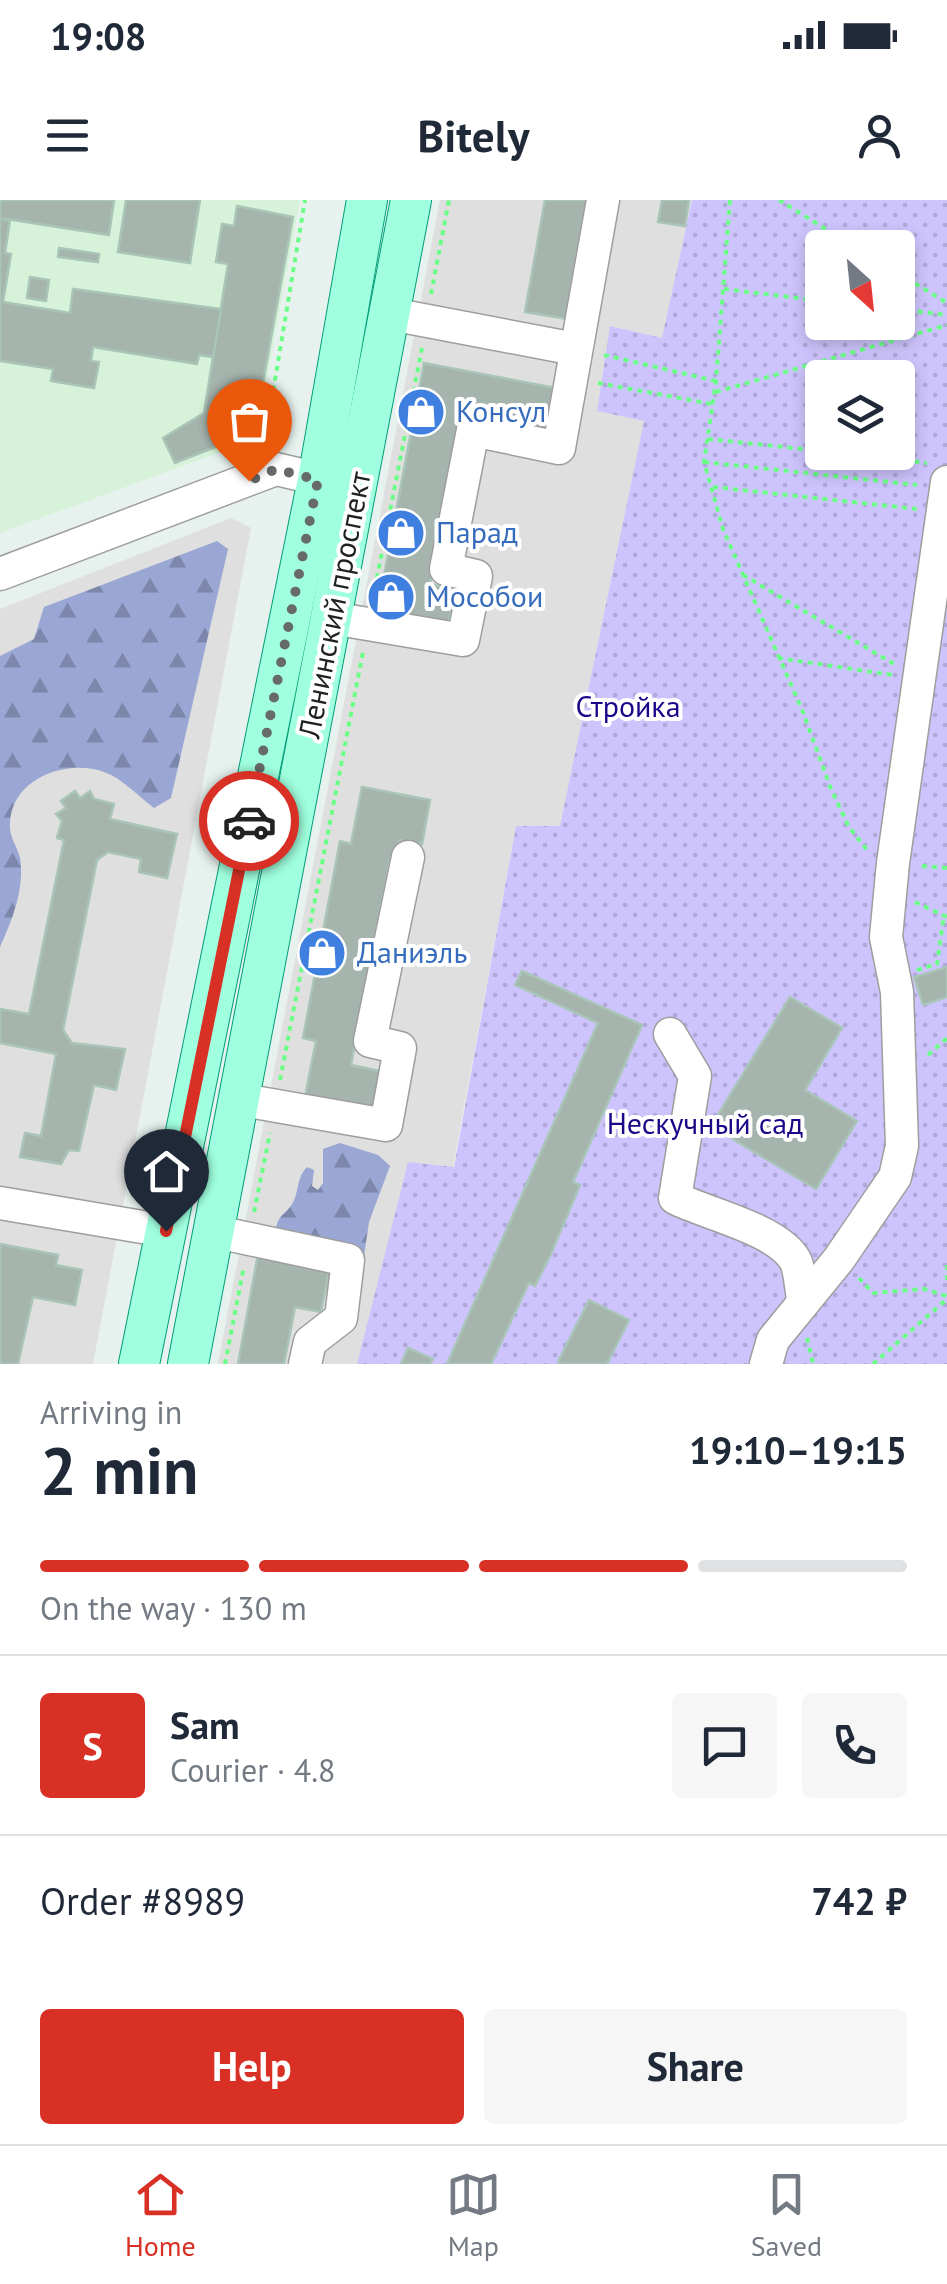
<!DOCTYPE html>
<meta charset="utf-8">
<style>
body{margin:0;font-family:"PT Sans",sans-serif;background:#f6f6f7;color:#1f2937;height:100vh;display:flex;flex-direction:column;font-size:38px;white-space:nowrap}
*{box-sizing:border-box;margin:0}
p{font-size:32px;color:#747a83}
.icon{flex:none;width:55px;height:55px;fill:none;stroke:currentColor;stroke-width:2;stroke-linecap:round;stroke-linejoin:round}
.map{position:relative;height:1164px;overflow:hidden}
.side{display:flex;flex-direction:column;background:#fff;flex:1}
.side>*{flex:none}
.needle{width:65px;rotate:153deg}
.fabs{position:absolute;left:805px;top:30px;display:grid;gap:20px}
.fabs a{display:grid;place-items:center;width:110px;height:110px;border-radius:10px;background:#fff;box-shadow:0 5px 15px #0003;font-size:50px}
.pin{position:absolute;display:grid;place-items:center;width:85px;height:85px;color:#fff;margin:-102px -42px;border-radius:50% 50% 50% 0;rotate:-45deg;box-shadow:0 0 10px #0007}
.pin .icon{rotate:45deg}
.courier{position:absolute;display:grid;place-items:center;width:100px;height:100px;margin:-50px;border:8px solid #d93025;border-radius:50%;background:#fff;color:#222;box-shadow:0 2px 12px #0007}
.headline em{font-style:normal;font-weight:700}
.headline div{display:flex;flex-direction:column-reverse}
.headline{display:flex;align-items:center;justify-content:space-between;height:170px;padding:0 40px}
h1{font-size:65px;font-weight:700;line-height:75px}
.bar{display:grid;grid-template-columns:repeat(4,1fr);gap:15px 10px;align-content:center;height:120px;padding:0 40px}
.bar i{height:12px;border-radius:8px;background:#e0e1e3}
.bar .on{background:#d93025}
.bar p{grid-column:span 4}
.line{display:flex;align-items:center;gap:25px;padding:0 40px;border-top:2px solid #e0e1e3}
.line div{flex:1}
.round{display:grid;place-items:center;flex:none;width:105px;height:105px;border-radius:10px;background:#f6f6f7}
.action{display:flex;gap:20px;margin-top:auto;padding:20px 40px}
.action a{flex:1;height:115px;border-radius:10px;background:#d93025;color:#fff;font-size:40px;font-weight:700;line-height:115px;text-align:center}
.action a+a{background:#f6f6f7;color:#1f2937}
.status{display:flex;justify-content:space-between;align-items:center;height:70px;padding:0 50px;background:#fff;direction:ltr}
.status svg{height:28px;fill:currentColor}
header{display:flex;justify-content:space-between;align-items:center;height:130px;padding:0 40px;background:#fff;font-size:45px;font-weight:700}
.menu{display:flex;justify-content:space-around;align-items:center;height:140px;border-top:2px solid #e0e1e3;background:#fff;font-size:28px;color:#747a83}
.menu a{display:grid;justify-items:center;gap:5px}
.menu .on{color:#d93025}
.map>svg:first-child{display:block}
</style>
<div class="status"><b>19:08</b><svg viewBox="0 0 49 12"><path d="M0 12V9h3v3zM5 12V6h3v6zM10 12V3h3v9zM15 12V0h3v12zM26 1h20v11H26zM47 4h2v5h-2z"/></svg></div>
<header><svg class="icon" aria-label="menu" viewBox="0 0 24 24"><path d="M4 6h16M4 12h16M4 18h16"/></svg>Bitely<svg class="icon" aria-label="person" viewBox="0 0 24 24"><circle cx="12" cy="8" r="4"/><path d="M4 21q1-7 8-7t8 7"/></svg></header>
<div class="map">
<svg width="947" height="1164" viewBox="0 0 947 1164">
<defs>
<pattern id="forest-firs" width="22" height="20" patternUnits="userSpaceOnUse" patternTransform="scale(2.5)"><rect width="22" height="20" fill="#9aa6d3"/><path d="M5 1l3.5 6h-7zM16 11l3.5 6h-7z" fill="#7d87ab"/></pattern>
<pattern id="park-dots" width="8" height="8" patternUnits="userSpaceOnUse" patternTransform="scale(2.5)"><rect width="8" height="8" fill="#cdc4fd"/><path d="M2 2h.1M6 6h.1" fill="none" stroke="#b0a8d9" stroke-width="1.8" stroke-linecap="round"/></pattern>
</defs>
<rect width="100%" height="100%" fill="#e7f2ef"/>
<g fill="#dedfde">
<polygon points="440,0 692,0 662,139 611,126 597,210 644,221 560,627 516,626 453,967 408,963 357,1164 218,1164"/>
<polygon points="231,318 251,328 93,1164 0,1164 0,409"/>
</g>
<polygon fill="#d6f3da" points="0,0 300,0 256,239 0,333"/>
<g fill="url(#forest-firs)">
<path d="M 217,341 L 228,349 L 171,598 L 154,608 C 139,597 122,578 104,572 C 65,558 7,580 10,629 C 11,639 18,649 20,658 C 25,688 12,721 0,747 L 0,456 L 34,439 L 44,407 Z"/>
<path d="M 340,943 L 378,955 L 390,966 L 369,1022 L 364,1056 L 354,1062 L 276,1028 C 279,1015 283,1016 290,1007 C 300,995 295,979 307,967 L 314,970 L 312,986 L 318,990 L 323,983 L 323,949 Z"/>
</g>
<path fill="url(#park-dots)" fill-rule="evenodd" d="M 692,0 L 947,0 L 947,1164 L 357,1164 L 408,962 L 454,967 L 516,626 L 560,626 L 644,221 L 597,211 L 610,126 L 662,138 ZM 822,48 L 898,48 L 898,122 L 822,122 ZM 822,178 L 898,178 L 898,252 L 822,252 Z"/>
<g fill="#a6b4ae" stroke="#a9c5b7" stroke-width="2.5">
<polygon points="0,0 114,0 109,35 0,18"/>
<polygon points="200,0 190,63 118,52 126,0"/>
<polygon points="545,0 590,0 568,119 525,112"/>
<polygon points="662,0 689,0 685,26 658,22"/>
<polygon points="237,6 293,17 254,232 175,263 163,238 204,213 228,64 216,62 222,24 234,26"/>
<polygon points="0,19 10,20 5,53 11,54 3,102 70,113 73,89 221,109 213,157 199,155 197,164 93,147 91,161 99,162 94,188 51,181 53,169 0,161"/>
<polygon points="59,48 99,54 98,62 58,57"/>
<polygon points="30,77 49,80 46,101 27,98"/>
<polygon points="424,163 556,188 548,230 462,214 430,384 455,389 447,431 376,418"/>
<polygon points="362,587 430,600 422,644 400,640 396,660 390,659 351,865 380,871 372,915 304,902 316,841 303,838 340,641 351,644"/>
<polygon points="75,591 80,598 90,591 94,599 114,604 110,619 177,634 167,678 139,672 141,659 108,652 97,660 63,830 72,843 125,849 116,890 94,885 79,951 69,950 61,964 20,957 25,933 41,936 56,854 0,843 0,809 29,814 64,640 57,638 62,621 56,614 66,608 61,601"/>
<polygon points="947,767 947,797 923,805 914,777"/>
<polygon points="522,771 642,825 573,982 580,985 551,1054 535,1086 529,1083 491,1164 447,1164 598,823 515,785"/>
<polygon points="790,797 842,828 805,890 857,921 816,989 711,926"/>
<polygon points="0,1044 58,1055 56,1065 82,1070 75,1105 33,1097 18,1164 0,1164"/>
<polygon points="258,1054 330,1067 321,1112 295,1107 284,1164 238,1164"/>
<polygon points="589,1100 629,1120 607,1164 562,1164 558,1162"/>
<polygon points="408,1148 433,1159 430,1164 401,1164"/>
</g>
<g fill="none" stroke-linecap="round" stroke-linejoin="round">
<g stroke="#9e9e9e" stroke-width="35">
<g id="minor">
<polyline points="391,114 575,149"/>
<polyline points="0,374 276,269 340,284"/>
<polyline points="332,418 463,440 476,376 446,369 473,230 559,248 603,0"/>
<path d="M 670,834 L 695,876 L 675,998 C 707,1014 777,1029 795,1060 C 800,1069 801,1088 803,1099"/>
<polyline points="237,899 386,925 400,848 370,841 408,657"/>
<polyline points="0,1003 166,1031"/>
<polyline points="212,1031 348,1060 341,1118 310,1142 305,1164"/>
<polyline points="766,1164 773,1140 839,1059 895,977 902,946 897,792 886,737 893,663 947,282"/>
</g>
</g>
<g stroke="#009e78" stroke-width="42">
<g id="major">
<polyline points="139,1164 318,280 367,0"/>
<polyline points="188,1164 411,0"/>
</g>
</g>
<g stroke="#6bff87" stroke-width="4" stroke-dasharray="5 5" stroke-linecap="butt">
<polyline points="730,0 716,181 704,262 723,329 803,512 831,589 849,627 867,650"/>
<polyline points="779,0 856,48"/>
<polyline points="898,73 947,103"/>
<polyline points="724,89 822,101"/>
<polyline points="431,94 449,0"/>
<polyline points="898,109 947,115"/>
<polyline points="604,155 716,181"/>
<polyline points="598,183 712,204"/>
<polyline points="716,192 947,125"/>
<polyline points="273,217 269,216 305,0"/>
<polyline points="708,239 822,251"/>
<polyline points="835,252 927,263"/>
<polyline points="704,262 917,285"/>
<polyline points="713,287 917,309"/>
<polyline points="743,375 894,464"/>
<polyline points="373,398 422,148"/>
<polyline points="778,458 893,475"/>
<polyline points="922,666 947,668"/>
<polyline points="915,702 947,717"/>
<polyline points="917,770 937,764 944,715"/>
<polyline points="928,855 947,838"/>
<polyline points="280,880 363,452"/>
<polyline points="254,1012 270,933"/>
<polyline points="947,1065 947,1081"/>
<polyline points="859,1078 873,1093 924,1089 947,1096"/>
<polyline points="807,1138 813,1164"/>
<polyline points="225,1164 244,1066"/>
<polyline points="873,1164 947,1099"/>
</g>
<use href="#minor" stroke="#fff" stroke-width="32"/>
<use href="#major" stroke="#9fffde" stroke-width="40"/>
</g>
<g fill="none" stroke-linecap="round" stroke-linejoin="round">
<polyline stroke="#666a69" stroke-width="10" stroke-dasharray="0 18" points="249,621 318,280 276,269 249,281"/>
<polyline stroke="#d93025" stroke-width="12" points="166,1031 249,621"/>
</g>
<defs>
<g id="shop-disc" transform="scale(2.5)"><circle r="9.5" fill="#3f7fe0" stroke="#fff"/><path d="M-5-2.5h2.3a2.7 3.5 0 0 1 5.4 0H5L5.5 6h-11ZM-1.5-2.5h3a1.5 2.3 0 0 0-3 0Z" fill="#fff"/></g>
</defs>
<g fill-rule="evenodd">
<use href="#shop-disc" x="421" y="212"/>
<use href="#shop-disc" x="401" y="333"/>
<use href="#shop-disc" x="391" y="397"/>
<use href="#shop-disc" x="322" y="753"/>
</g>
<g text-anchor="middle" stroke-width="8" stroke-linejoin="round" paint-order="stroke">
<g font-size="30" fill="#366cbe" stroke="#fff" text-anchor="start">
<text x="456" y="222">Консул</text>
<text x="436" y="343">Парад</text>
<text x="426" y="407">Мособои</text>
<text x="357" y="763">Даниэль</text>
</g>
<g font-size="30" fill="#212121" stroke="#fff">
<text transform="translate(335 405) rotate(-79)" y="10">Ленинский проспект</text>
</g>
<g font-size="30" fill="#1b0589" stroke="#fff">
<text x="628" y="517">Стройка</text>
<text x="705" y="934">Нескучный сад</text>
</g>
</g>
</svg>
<div class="fabs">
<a><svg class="needle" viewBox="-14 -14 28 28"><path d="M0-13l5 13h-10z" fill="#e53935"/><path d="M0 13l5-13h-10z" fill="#747a83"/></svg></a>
<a><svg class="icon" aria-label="layers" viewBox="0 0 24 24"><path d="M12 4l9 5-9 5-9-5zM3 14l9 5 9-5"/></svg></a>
</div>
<div class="pin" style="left:249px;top:281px;background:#ea580c"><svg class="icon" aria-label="bag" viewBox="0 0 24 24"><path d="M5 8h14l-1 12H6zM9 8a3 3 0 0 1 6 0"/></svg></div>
<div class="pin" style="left:166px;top:1031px;background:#1f2937"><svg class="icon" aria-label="home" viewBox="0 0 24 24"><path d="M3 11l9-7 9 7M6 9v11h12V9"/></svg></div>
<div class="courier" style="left:249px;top:621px"><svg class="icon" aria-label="car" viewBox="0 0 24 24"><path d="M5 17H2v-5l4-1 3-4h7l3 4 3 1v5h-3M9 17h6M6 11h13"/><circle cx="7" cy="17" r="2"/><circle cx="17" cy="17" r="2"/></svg></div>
</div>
<section class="side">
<div class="headline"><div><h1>2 min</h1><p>Arriving in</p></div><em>19:10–19:15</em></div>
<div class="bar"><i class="on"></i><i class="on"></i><i class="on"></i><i></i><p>On the way · 130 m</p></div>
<div class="line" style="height:180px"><b class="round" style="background:#d93025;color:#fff">S</b><div><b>Sam</b><p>Courier · 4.8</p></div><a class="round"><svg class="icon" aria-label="chat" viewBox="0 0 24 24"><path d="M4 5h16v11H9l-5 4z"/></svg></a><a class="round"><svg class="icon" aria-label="phone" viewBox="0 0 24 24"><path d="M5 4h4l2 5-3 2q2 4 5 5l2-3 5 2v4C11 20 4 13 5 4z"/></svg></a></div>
<div class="line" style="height:130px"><div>Order #8989</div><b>742 ₽</b></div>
<div class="action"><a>Help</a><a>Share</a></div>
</section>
<nav class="menu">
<a class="on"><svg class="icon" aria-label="home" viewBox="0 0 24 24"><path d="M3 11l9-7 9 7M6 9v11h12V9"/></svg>Home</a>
<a><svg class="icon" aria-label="map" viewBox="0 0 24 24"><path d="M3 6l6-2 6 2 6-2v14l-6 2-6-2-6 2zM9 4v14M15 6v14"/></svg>Map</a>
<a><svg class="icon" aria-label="saved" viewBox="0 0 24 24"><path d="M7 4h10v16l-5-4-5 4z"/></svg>Saved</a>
</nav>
